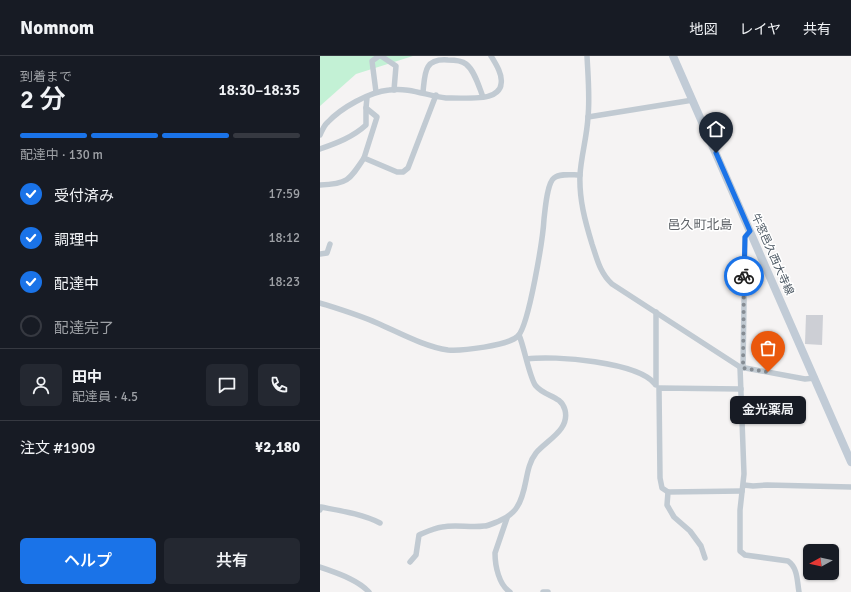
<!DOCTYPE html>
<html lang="ja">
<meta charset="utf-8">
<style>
body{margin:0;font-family:Signika,"Noto Sans JP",sans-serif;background:#242831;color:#f1f3f6;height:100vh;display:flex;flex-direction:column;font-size:15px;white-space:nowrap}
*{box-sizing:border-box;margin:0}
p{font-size:13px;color:#9ea1a6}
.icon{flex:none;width:22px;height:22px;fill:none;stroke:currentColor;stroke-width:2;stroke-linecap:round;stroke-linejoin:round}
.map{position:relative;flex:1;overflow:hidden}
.drawer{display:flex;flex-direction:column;background:#171b24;width:320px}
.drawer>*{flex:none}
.needle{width:26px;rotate:262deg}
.tools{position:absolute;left:483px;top:488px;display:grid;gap:8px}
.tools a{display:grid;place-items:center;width:36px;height:36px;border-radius:6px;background:#171b24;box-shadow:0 1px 3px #0004;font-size:20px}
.pin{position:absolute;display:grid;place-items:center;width:34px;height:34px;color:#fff;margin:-41px -17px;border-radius:50% 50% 50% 0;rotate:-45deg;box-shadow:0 0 4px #0007}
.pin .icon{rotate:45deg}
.courier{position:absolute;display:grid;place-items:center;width:40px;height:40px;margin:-20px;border:3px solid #1a73e8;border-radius:50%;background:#fff;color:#222;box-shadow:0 1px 5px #0007}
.bubble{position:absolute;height:28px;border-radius:6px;background:#171b24;box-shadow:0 1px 3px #0004;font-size:13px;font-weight:600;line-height:28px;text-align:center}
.head em{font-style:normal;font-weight:600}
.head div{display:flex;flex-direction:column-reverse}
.head{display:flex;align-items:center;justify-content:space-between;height:68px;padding:0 20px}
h1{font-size:26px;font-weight:600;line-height:30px}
.bar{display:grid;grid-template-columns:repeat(4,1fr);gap:6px 4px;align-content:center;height:48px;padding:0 20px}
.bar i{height:5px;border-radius:3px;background:#363941}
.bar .selected{background:#1a73e8}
.bar p{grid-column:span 4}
.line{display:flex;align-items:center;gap:10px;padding:0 20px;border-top:1px solid #363941}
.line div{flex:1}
.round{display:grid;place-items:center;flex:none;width:42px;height:42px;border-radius:6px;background:#242831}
ol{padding:0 20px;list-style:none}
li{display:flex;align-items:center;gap:12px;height:44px}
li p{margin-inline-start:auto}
li .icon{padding:4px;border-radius:50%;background:#1a73e8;color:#fff;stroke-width:4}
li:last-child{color:#9ea1a6}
li i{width:22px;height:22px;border:2px solid #363941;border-radius:50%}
.cta{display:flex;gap:8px;margin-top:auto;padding:8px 20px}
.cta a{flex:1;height:46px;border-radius:6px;background:#1a73e8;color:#fff;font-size:16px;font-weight:600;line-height:46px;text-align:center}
.cta a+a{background:#242831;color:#f1f3f6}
header{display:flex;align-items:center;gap:24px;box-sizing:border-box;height:56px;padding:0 20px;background:#171b24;border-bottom:1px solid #363941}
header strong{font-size:19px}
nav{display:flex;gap:22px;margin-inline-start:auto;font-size:14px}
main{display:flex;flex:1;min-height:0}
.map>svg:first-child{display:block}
</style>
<header>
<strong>Nomnom</strong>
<nav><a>地図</a><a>レイヤ</a><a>共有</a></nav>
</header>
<main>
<section class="drawer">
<div class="head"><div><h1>2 分</h1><p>到着まで</p></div><em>18:30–18:35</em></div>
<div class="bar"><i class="selected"></i><i class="selected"></i><i class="selected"></i><i></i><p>配達中 · 130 m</p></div>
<ol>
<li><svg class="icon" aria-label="check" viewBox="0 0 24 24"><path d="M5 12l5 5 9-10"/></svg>受付済み<p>17:59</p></li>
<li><svg class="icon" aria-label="check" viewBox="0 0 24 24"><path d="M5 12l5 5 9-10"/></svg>調理中<p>18:12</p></li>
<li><svg class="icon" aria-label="check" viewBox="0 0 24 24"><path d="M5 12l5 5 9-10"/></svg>配達中<p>18:23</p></li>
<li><i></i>配達完了</li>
</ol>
<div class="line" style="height:72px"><a class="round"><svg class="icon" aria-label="person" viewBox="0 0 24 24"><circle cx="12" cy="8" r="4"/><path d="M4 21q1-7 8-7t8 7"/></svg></a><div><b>田中</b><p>配達員 · 4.5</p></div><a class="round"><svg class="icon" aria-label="chat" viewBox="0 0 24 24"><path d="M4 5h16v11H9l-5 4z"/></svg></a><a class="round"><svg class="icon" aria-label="phone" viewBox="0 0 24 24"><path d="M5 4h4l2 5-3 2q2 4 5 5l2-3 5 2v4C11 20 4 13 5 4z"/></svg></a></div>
<div class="line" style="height:52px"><div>注文 #1909</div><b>¥2,180</b></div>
<div class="cta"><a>ヘルプ</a><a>共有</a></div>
</section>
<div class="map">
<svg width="531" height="536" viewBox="0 0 531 536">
<rect width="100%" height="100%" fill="#f5f3f3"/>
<polygon fill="#c3f1d5" points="0,0 93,0 36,18 0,50"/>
<polygon fill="#cdcfd5" points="486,259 503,259 502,289 485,288"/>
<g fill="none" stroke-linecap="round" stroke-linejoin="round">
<g stroke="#c1cad2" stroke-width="5.5">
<polyline points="61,0 76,10 74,34"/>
<path d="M 267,0 C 268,20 270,41 268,61 C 267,81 261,100 260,119 C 259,143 265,165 272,188 C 277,203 280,217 292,228 L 420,311"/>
<polyline points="56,36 52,5 59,0"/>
<path d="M 103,36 C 105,17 104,2 128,4 C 134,4 141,4 146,8 C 155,15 159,31 163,41"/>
<polyline points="47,41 46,52 57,61 44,102 77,116 83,116 88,112 116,39"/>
<polyline points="268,61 373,44"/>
<path d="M 0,79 C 2,75 4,69 8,66 C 21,52 49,36 69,34 C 90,31 107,40 126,42 C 134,42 162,43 169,40 C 174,39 181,34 181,28 C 183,19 176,8 171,0"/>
<path d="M 0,93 C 17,87 33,81 46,69 L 46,52"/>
<path d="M 0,129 C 27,128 29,125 44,102"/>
<polyline points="0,198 7,197 10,188"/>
<path d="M 0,247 C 19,253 39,259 57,267 C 78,276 105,291 128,294 C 141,295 188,290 198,280 C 209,269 223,182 224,163 C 225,155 227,127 234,122 C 240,117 252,119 260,119"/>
<polyline points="336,256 336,329"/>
<path d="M 207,303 C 234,299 318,306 335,328"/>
<polyline points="423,312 425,181 430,175"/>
<polyline points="424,429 433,430 447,429 531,431"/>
<polyline points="348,436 342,432 340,422 339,332 421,333"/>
<path d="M 0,454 L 1,451 C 22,455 42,458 60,467"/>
<path d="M 187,462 L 175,497 C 175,510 179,529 190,536"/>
<polyline points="385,502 381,490 370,475 354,461 347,449 348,436 422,435"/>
<path d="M 90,506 L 96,499 L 99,479 C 106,476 114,472 122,471 C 136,468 150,472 164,470 C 169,470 174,467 179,465 C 186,462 193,458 197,451 C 208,435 204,412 216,397 C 227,384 250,374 245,354 C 241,339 225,341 216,330 C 210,324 204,290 199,279"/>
<path d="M 0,511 C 16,517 37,523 49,536"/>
<polyline points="223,536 228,536"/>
<path d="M 479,536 C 477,525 478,512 468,505 L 425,499 L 420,495 L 420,454 L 424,418 L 420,311 L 485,323 L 495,322"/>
</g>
<polyline stroke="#c1cbd6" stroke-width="8" points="353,0 531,406"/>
</g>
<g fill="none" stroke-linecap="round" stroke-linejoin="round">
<polyline stroke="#868d94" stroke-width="4" stroke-dasharray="0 7.2" points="424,220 423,312 448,316"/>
<polyline stroke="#1a73e8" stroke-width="5" points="396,97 430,175 425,181 424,220"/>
</g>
<g text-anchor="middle" stroke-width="3" stroke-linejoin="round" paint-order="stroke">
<g font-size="11" fill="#4a5661" stroke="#fff">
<text transform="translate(453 198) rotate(66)" y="4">牛窓邑久西大寺線</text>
</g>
<g font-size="13" fill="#5f6368" stroke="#fff">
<text x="380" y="173">邑久町北島</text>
</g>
</g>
</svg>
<div class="tools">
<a><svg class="needle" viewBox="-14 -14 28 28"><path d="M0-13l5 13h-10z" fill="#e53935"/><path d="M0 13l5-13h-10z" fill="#9ea1a6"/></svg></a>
</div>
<div class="pin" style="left:448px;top:316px;background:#ea580c"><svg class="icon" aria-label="bag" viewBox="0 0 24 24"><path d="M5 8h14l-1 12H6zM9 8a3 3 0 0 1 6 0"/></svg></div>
<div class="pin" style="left:396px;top:97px;background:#1f2937"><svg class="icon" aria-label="home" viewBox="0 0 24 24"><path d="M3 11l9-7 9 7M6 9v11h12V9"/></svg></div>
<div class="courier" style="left:424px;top:220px"><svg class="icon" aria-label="bike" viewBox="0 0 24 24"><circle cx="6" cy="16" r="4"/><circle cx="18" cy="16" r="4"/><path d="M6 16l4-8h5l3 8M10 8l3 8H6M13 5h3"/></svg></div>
<div class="bubble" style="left:410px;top:340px;width:76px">金光薬局</div>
</div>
</main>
